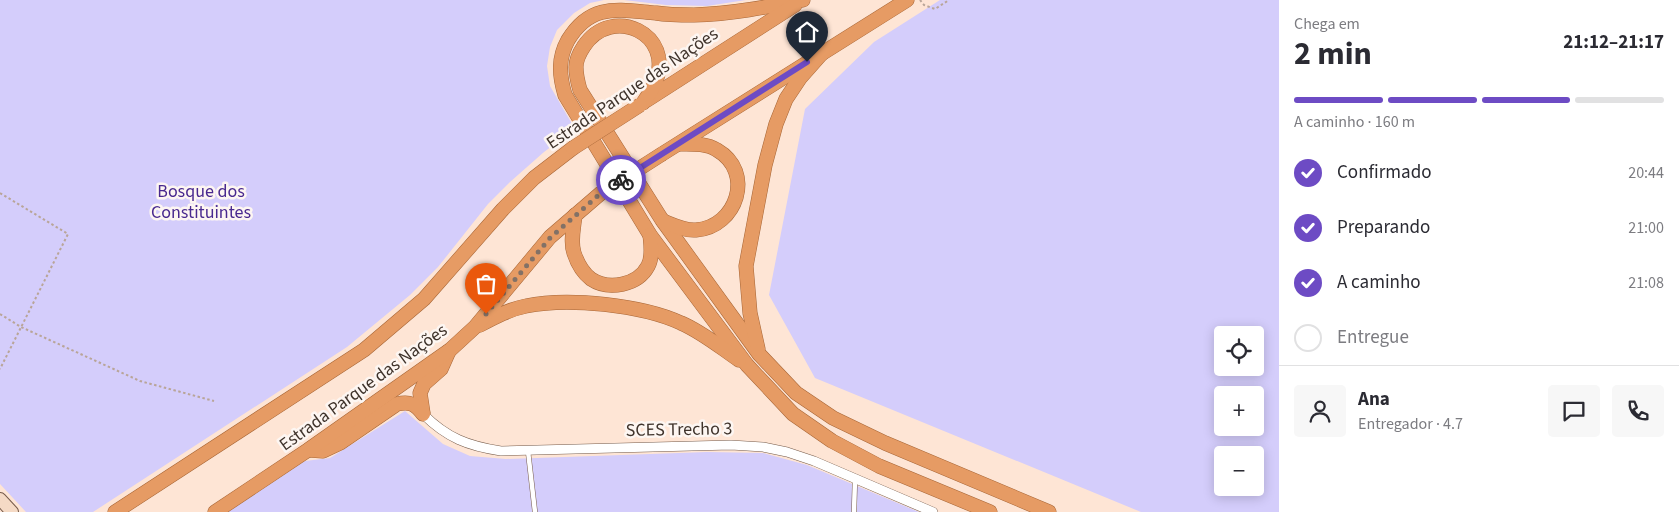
<!DOCTYPE html>
<html lang="pt">
<meta charset="utf-8">
<style>
body{margin:0;font-family:"Source Sans 3",sans-serif;background:#f7f7f7;color:#2b2b33;height:100vh;display:flex;flex-direction:column;font-size:19px;white-space:nowrap}
*{box-sizing:border-box;margin:0}
p{font-size:16px;color:#7c7c81}
.icon{flex:none;width:28px;height:28px;fill:none;stroke:currentColor;stroke-width:2;stroke-linecap:round;stroke-linejoin:round}
.map{position:relative;flex:1;overflow:hidden}
.drawer{display:flex;flex-direction:column;background:#fff;width:400px}
.drawer>*{flex:none}
.controls{position:absolute;left:1214px;top:326px;display:grid;gap:10px}
.controls a{display:grid;place-items:center;width:50px;height:50px;border-radius:5px;background:#fff;box-shadow:0 2px 12px #0003;font-size:25px}
.pin{position:absolute;display:grid;place-items:center;width:42px;height:42px;color:#fff;margin:-51px -21px;border-radius:50% 50% 50% 0;rotate:-45deg;box-shadow:0 0 5px #0007}
.pin .icon{rotate:45deg}
.courier{position:absolute;display:grid;place-items:center;width:50px;height:50px;margin:-25px;border:4px solid #6d4bc4;border-radius:50%;background:#fff;color:#222;box-shadow:0 1px 6px #0007}
.summary em{font-style:normal;font-weight:700}
.summary div{display:flex;flex-direction:column-reverse}
.summary{display:flex;align-items:center;justify-content:space-between;height:85px;padding:0 15px}
h1{font-size:32px;font-weight:700;line-height:38px}
.bar{display:grid;grid-template-columns:repeat(4,1fr);gap:8px 5px;align-content:center;height:60px;padding:0 15px}
.bar i{height:6px;border-radius:4px;background:#e1e1e2}
.bar .selected{background:#6d4bc4}
.bar p{grid-column:span 4}
.line{display:flex;align-items:center;gap:12px;padding:0 15px;border-top:1px solid #e1e1e2}
.line div{flex:1}
.round{display:grid;place-items:center;flex:none;width:52px;height:52px;border-radius:5px;background:#f7f7f7}
ol{padding:0 15px;list-style:none}
li{display:flex;align-items:center;gap:15px;height:55px}
li p{margin-inline-start:auto}
li .icon{padding:5px;border-radius:50%;background:#6d4bc4;color:#fff;stroke-width:4}
li:last-child{color:#7c7c81}
li i{width:28px;height:28px;border:2px solid #e1e1e2;border-radius:50%}
main{display:flex;flex:1;min-height:0}
.map>svg:first-child{display:block}
</style>
<main>
<div class="map">
<svg width="1279" height="512" viewBox="0 0 1279 512">
<rect width="100%" height="100%" fill="#fee5d5"/>
<g fill="#d4cdfb" fill-rule="evenodd">
<polygon points="0,0 604,0 590,3 574,13 557,30 550,47 547,66 550,86 575,129 544,152 510,182 488,204 438,267 410,295 347,347 93,512 26,512 0,484"/>
<polygon points="624,0 746,0 707,6 666,5"/>
<path d="M 940,0 L 1279,0 L 1279,512 L 1141,512 L 815,378 L 769,295 L 805,109 L 874,42 ZM 1222,335 L 1255,335 L 1255,368 L 1222,368 ZM 1222,395 L 1255,395 L 1255,428 L 1222,428 ZM 1222,455 L 1255,455 L 1255,488 L 1222,488 Z"/>
<polygon points="405,411 443,444 470,456 506,459 707,452 763,453 807,465 919,512 228,512 305,461 330,458"/>
</g>
<g fill="none" stroke-linecap="round" stroke-linejoin="round">
<g stroke="#765b4a" stroke-width="5.5">
<g id="service">
<polyline points="528,451 535,512"/>
<polyline points="854,512 855,479"/>
</g>
</g>
<g stroke="#765b4a" stroke-width="10">
<path id="minor" d="M 423,414 C 447,438 468,446 501,451 L 731,445 L 763,447 L 787,452 L 814,461 L 933,512"/>
</g>
<g stroke="#765b4a" stroke-width="14">
<polyline id="secondary" points="0,499 12,512"/>
</g>
<g stroke="#a76637" stroke-width="15">
<g id="trunk">
<path d="M 803,0 C 767,7 731,14 694,15 C 681,15 668,15 656,13 C 619,10 591,2 568,40 C 558,58 559,75 565,95 L 650,235 L 747,365 L 793,414 L 832,441 L 879,466 L 990,512"/>
<polyline points="647,100 795,5"/>
<path d="M 643,103 C 647,97 652,90 655,83 C 676,34 612,4 584,46 C 580,52 576,60 576,67 C 576,75 578,83 580,90 L 662,220 L 759,354 L 796,393 L 833,418 L 885,443 L 1049,512"/>
<polyline points="662,154 907,0"/>
<path d="M 575,215 C 574,227 570,241 574,253 C 577,262 583,273 591,279 C 609,291 638,285 648,266 C 653,257 651,245 650,235"/>
<path d="M 663,221 C 673,225 685,231 696,230 C 737,227 755,172 717,150 C 706,143 692,144 679,144"/>
<path d="M 480,325 C 495,317 510,309 526,306 C 568,297 642,305 681,323 C 702,332 720,347 739,360"/>
<polyline points="758,349 750,313 746,266 765,165 776,124 786,99 800,78 823,52"/>
<polyline points="423,413 420,393 424,384 441,369 449,351"/>
<path d="M 309,450 L 323,451 L 340,443 L 397,404 C 410,401 415,404 423,414"/>
<polyline points="115,512 364,350 424,299 503,209 534,178 573,148"/>
<polyline points="215,512 308,450 450,350 475,327 550,237 601,193"/>
</g>
</g>
<g stroke="#b9a598" stroke-width="2" stroke-dasharray="2.5 2.5" stroke-linecap="butt">
<polyline points="920,0 924,5 935,9 949,0"/>
<polyline points="0,193 68,234 0,369"/>
<polyline points="0,314 21,327 140,381 214,401"/>
</g>
<use href="#service" stroke="#fff" stroke-width="4.5"/>
<use href="#minor" stroke="#fff" stroke-width="9"/>
<use href="#secondary" stroke="#f5dac5" stroke-width="12"/>
<use href="#trunk" stroke="#e69b64" stroke-width="14"/>
<g stroke="#a76637" stroke-width="15" stroke-linecap="butt">
<g id="trunk-bridge">
<polyline points="573,148 640,105"/>
<polyline points="601,193 662,154"/>
</g>
</g>
<use href="#trunk-bridge" stroke="#e69b64" stroke-width="14"/>
</g>
<g fill="none" stroke-linecap="round" stroke-linejoin="round">
<polyline stroke="#827166" stroke-width="5" stroke-dasharray="0 9" points="486,314 550,238 601,193 621,180"/>
<polyline stroke="#6d4bc4" stroke-width="6" points="621,180 807,62"/>
</g>
<g text-anchor="middle" stroke-width="5" stroke-linejoin="round" paint-order="stroke">
<g font-size="18" fill="#3f332b" stroke="#fdf6f2">
<text transform="translate(632 88) rotate(-34)" y="6">Estrada Parque das Nações</text>
<text transform="translate(363 387) rotate(-36)" y="6">Estrada Parque das Nações</text>
<text transform="translate(679 429) rotate(-1)" y="6">SCES Trecho 3</text>
</g>
<g font-size="18" fill="#49298f" stroke="#fdf6f2">
<text x="201" y="197">Bosque dos<tspan x="201" dy="21">Constituintes</tspan></text>
</g>
</g>
</svg>
<div class="controls">
<a><svg class="icon" aria-label="locate" viewBox="0 0 24 24"><circle cx="12" cy="12" r="6"/><path d="M12 2v4M12 18v4M2 12h4M18 12h4"/></svg></a>
<a>+</a>
<a>−</a>
</div>
<div class="pin" style="left:486px;top:314px;background:#ea580c"><svg class="icon" aria-label="bag" viewBox="0 0 24 24"><path d="M5 8h14l-1 12H6zM9 8a3 3 0 0 1 6 0"/></svg></div>
<div class="pin" style="left:807px;top:62px;background:#1f2937"><svg class="icon" aria-label="home" viewBox="0 0 24 24"><path d="M3 11l9-7 9 7M6 9v11h12V9"/></svg></div>
<div class="courier" style="left:621px;top:180px"><svg class="icon" aria-label="bike" viewBox="0 0 24 24"><circle cx="6" cy="16" r="4"/><circle cx="18" cy="16" r="4"/><path d="M6 16l4-8h5l3 8M10 8l3 8H6M13 5h3"/></svg></div>
</div>
<section class="drawer">
<div class="summary"><div><h1>2 min</h1><p>Chega em</p></div><em>21:12–21:17</em></div>
<div class="bar"><i class="selected"></i><i class="selected"></i><i class="selected"></i><i></i><p>A caminho · 160 m</p></div>
<ol>
<li><svg class="icon" aria-label="check" viewBox="0 0 24 24"><path d="M5 12l5 5 9-10"/></svg>Confirmado<p>20:44</p></li>
<li><svg class="icon" aria-label="check" viewBox="0 0 24 24"><path d="M5 12l5 5 9-10"/></svg>Preparando<p>21:00</p></li>
<li><svg class="icon" aria-label="check" viewBox="0 0 24 24"><path d="M5 12l5 5 9-10"/></svg>A caminho<p>21:08</p></li>
<li><i></i>Entregue</li>
</ol>
<div class="line" style="height:90px"><a class="round"><svg class="icon" aria-label="person" viewBox="0 0 24 24"><circle cx="12" cy="8" r="4"/><path d="M4 21q1-7 8-7t8 7"/></svg></a><div><b>Ana</b><p>Entregador · 4.7</p></div><a class="round"><svg class="icon" aria-label="chat" viewBox="0 0 24 24"><path d="M4 5h16v11H9l-5 4z"/></svg></a><a class="round"><svg class="icon" aria-label="phone" viewBox="0 0 24 24"><path d="M5 4h4l2 5-3 2q2 4 5 5l2-3 5 2v4C11 20 4 13 5 4z"/></svg></a></div>
</section>
</main>
